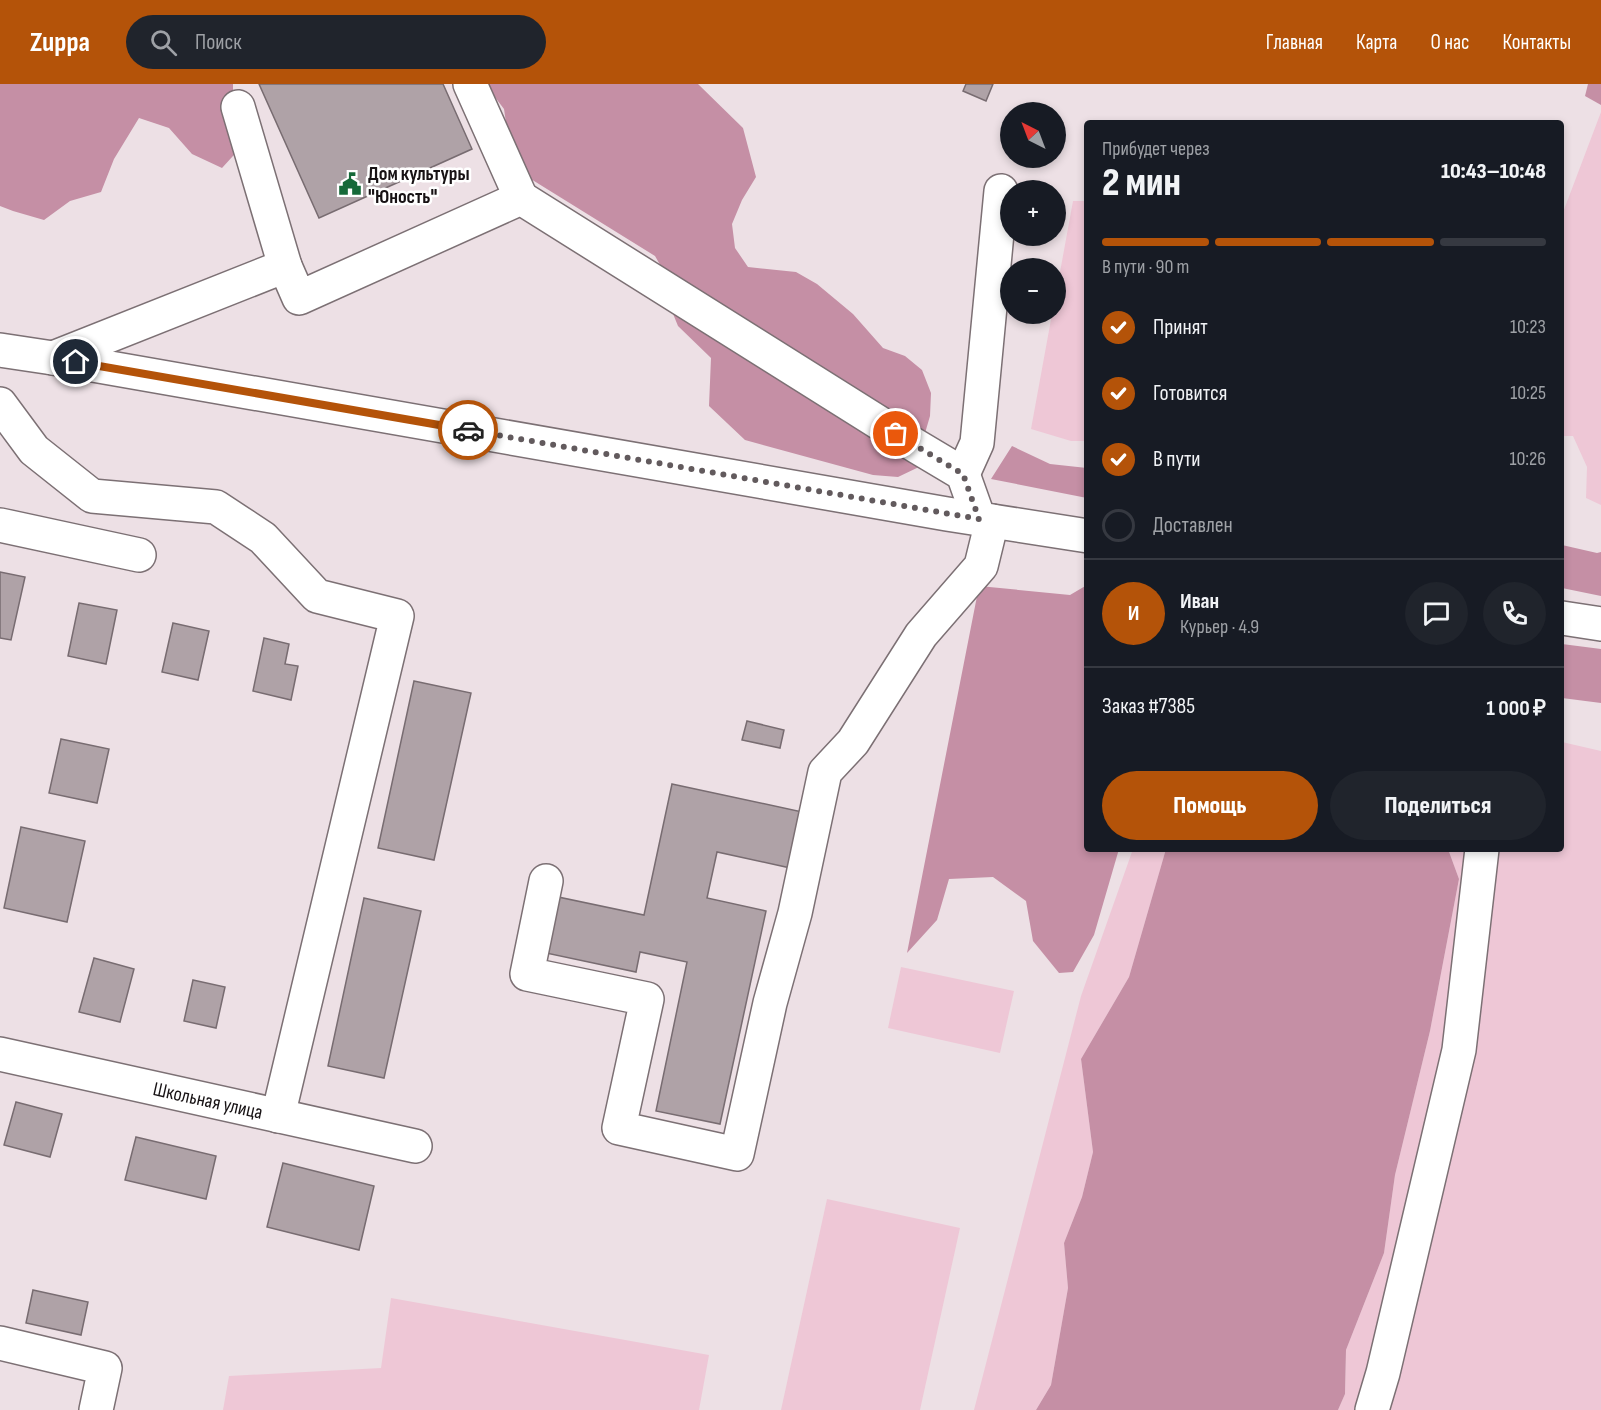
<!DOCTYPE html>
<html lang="ru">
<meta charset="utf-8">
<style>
body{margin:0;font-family:"Sofia Sans Condensed",sans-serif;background:#20242c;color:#f1f3f6;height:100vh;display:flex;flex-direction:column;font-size:22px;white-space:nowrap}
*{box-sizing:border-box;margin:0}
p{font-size:20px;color:#9ea1a6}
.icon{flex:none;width:33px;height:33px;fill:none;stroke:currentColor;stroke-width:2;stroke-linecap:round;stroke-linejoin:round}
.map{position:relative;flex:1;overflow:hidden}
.sheet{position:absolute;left:1084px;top:36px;width:480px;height:732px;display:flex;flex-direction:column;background:#171b24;border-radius:6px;box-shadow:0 3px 9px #0003}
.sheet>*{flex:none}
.needle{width:39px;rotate:318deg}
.fabs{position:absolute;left:1000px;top:18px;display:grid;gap:12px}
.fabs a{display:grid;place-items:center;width:66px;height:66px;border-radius:50%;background:#171b24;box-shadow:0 3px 9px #0003;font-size:30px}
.pin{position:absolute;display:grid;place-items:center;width:51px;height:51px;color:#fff;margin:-26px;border:3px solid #fff;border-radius:50%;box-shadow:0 2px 6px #0007}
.courier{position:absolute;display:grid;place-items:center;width:60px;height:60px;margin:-30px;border:4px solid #b45309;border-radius:50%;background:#fff;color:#222;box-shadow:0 2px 8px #0007}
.overview em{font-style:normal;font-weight:800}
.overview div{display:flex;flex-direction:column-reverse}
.overview{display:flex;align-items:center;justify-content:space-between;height:102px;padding:0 18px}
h1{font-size:39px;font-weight:800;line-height:45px}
.bar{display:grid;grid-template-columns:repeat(4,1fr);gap:9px 6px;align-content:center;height:72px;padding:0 18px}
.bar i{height:8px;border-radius:4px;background:#363941}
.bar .active{background:#b45309}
.bar p{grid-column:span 4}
.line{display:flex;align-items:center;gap:15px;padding:0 18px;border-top:2px solid #363941}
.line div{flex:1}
.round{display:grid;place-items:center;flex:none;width:63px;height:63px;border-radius:32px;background:#20242c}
ol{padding:0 18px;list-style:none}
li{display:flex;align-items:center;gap:18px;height:66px}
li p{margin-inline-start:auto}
li .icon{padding:6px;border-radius:50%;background:#b45309;color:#fff;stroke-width:4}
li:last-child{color:#9ea1a6}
li i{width:33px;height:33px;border:3px solid #363941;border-radius:50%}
.primary-button{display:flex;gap:12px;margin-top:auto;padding:12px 18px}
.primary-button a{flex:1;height:69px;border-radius:36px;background:#b45309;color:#fff;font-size:24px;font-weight:800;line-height:69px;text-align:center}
.primary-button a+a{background:#20242c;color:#f1f3f6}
header{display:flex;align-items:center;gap:36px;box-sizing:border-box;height:84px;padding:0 30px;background:#b45309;color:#fff}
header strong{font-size:28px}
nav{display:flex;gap:33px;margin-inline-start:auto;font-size:21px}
.search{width:420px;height:54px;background:#20242c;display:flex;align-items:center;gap:15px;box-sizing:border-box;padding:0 21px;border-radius:33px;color:#9ea1a6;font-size:22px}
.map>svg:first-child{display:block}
</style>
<header>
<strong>Zuppa</strong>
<div class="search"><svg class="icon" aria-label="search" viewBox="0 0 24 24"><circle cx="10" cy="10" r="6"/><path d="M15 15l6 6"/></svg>Поиск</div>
<nav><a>Главная</a><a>Карта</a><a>О нас</a><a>Контакты</a></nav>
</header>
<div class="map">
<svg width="1601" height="1326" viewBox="0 0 1601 1326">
<rect width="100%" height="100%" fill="#ede0e5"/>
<g fill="#eec7d6">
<polygon points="1601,28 1601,421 1586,414 1587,383 1573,352 1562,352 1562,131"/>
<polygon points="1073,117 1087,117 1087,357 1071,357 1031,345 1052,230 1056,230 1056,210"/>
<polygon points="1562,658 1601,667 1601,1326 1338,1326 1345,1310 1346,1266 1384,1169 1395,1091 1430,947 1459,795 1448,765 1562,765"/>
<polygon points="1133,765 1166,765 1129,893 1081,975 1093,1068 1082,1113 1064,1159 1068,1204 1051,1301 1036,1326 974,1326 1081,912"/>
<polygon points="901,883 1014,907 1000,969 888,944"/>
<polygon points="827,1115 960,1144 920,1326 781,1326"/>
<polygon points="391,1214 709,1271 699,1326 223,1326 229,1292 381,1284"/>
</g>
<g fill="#c58fa5">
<polygon points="0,0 233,0 233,30 243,61 222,84 192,70 169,44 139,34 114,75 101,108 70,117 44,136 13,127 0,122"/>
<polygon points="485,0 698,0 743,44 756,93 742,116 732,140 735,164 748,183 796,188 817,200 853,230 883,264 905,272 922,286 931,309 930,332 923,356 921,382 898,393 873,391 745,356 709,322 711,274 678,242 669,220 667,193 655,172 526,92 511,73 504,25"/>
<polygon points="1588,0 1601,0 1601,21 1585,12"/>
<polygon points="1012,362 1050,380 1087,384 1087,414 991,395"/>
<polygon points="1562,461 1597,469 1601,468 1601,512 1562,504"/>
<polygon points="1087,501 1088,765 1119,765 1094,851 1073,888 1059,889 1033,857 1026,817 993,793 949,795 937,836 907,869 979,502 1070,511"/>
<polygon points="1562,560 1601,565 1601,619 1562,614"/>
<polygon points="1166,765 1448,765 1459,795 1430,947 1395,1091 1384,1169 1346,1266 1345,1310 1338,1326 1036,1326 1051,1301 1068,1204 1064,1159 1082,1113 1093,1068 1081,975 1129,893"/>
</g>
<g fill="#afa2a7" stroke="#786c71" stroke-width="1.5">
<polygon points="259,0 443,0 472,65 319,134"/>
<polygon points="966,0 993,0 986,17 963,7"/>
<polygon points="0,488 25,493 11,556 0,554"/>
<polygon points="79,519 117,526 106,580 68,572"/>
<polygon points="173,539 209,547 198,596 162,588"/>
<polygon points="264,554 289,560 285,580 298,582 291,616 253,607"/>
<polygon points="414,597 471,609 434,776 378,764"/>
<polygon points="747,637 784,646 780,664 742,656"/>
<polygon points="61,655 109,665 97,719 49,709"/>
<polygon points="672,700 807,729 795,785 717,768 707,814 766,827 720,1040 656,1027 687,878 640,868 636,888 546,869 558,813 644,831"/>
<polygon points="21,743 85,757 67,838 4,824"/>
<polygon points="364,814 421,827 384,994 328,982"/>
<polygon points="94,874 134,885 120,938 79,928"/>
<polygon points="193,896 225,903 216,944 184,937"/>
<polygon points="16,1018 62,1030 50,1073 4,1061"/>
<polygon points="136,1053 216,1072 206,1115 125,1096"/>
<polygon points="283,1079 374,1102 359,1166 267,1143"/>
<polygon points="33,1206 88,1218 81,1251 26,1239"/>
</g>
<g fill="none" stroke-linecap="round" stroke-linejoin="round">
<g stroke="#7c7074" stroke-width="36">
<g id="minor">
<polyline points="470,0 521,114"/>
<polyline points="238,23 285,182"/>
<polyline points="0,266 53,274 947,430 1088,452"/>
<polyline points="53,274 285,182 299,214 521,114 916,362 963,390 979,435"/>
<polyline points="0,320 34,366 92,412 216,423 263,454 317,512 397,532 278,1032"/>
<polyline points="963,390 977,359 1001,107"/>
<polyline points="0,441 139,471"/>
<polyline points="1562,534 1601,540"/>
<polyline points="546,797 527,890 647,915 619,1044 737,1070 770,919 795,829 825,688 853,658 921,551 981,482 992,437"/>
<path id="s1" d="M 0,970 L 415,1062"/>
<polyline points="0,1259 105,1284 96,1326"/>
<polyline points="1372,1326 1383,1289 1459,966 1482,765"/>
</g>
</g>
<use href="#minor" stroke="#fff" stroke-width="33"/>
</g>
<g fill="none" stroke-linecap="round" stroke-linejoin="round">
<polyline stroke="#625a5d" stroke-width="6" stroke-dasharray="0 10.8" points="468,346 979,435 963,390 896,350"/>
<polyline stroke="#b45309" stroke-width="8" points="76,278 468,346"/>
</g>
<defs>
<g id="civic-bare" transform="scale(1.8)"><path d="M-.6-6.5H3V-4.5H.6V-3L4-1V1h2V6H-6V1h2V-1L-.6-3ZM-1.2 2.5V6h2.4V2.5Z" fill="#166939" stroke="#fff" stroke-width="2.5" paint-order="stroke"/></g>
</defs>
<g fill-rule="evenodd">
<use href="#civic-bare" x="350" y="100"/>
</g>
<g text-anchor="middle" stroke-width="5" stroke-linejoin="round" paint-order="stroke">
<g font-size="20" font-weight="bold" fill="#171214" stroke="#fff" text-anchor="start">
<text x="368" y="96">Дом культуры<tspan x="368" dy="23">"Юность"</tspan></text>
</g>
<g font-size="20" fill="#171214" stroke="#fff">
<text dy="7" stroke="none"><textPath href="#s1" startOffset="213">Школьная улица</textPath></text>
</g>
</g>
</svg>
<div class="fabs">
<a><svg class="needle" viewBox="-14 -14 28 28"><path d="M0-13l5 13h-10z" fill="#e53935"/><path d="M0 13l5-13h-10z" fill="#9ea1a6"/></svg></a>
<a>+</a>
<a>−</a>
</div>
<div class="pin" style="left:896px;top:350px;background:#ea580c"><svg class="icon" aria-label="bag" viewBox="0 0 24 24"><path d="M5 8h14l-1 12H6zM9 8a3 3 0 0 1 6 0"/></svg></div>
<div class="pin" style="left:76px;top:278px;background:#1f2937"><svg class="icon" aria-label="home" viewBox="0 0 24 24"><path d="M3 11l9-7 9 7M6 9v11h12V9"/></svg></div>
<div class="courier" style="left:468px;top:346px"><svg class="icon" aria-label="car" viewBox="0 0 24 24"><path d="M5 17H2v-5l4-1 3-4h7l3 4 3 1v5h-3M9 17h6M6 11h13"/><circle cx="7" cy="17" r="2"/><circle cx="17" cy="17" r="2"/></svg></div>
<section class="sheet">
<div class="overview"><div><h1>2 мин</h1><p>Прибудет через</p></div><em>10:43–10:48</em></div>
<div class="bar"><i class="active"></i><i class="active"></i><i class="active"></i><i></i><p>В пути · 90 m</p></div>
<ol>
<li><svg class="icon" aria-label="check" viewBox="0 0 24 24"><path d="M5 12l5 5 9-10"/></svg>Принят<p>10:23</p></li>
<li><svg class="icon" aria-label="check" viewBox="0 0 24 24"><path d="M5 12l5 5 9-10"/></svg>Готовится<p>10:25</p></li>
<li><svg class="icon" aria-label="check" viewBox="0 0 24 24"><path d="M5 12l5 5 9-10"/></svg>В пути<p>10:26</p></li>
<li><i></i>Доставлен</li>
</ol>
<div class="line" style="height:108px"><b class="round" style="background:#b45309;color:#fff">И</b><div><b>Иван</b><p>Курьер · 4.9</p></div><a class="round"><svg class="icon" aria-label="chat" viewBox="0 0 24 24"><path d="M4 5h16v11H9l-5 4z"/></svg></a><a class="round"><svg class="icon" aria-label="phone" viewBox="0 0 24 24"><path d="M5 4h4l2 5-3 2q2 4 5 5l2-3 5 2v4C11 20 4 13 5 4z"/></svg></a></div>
<div class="line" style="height:78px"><div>Заказ #7385</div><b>1 000 ₽</b></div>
<div class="primary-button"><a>Помощь</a><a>Поделиться</a></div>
</section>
</div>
